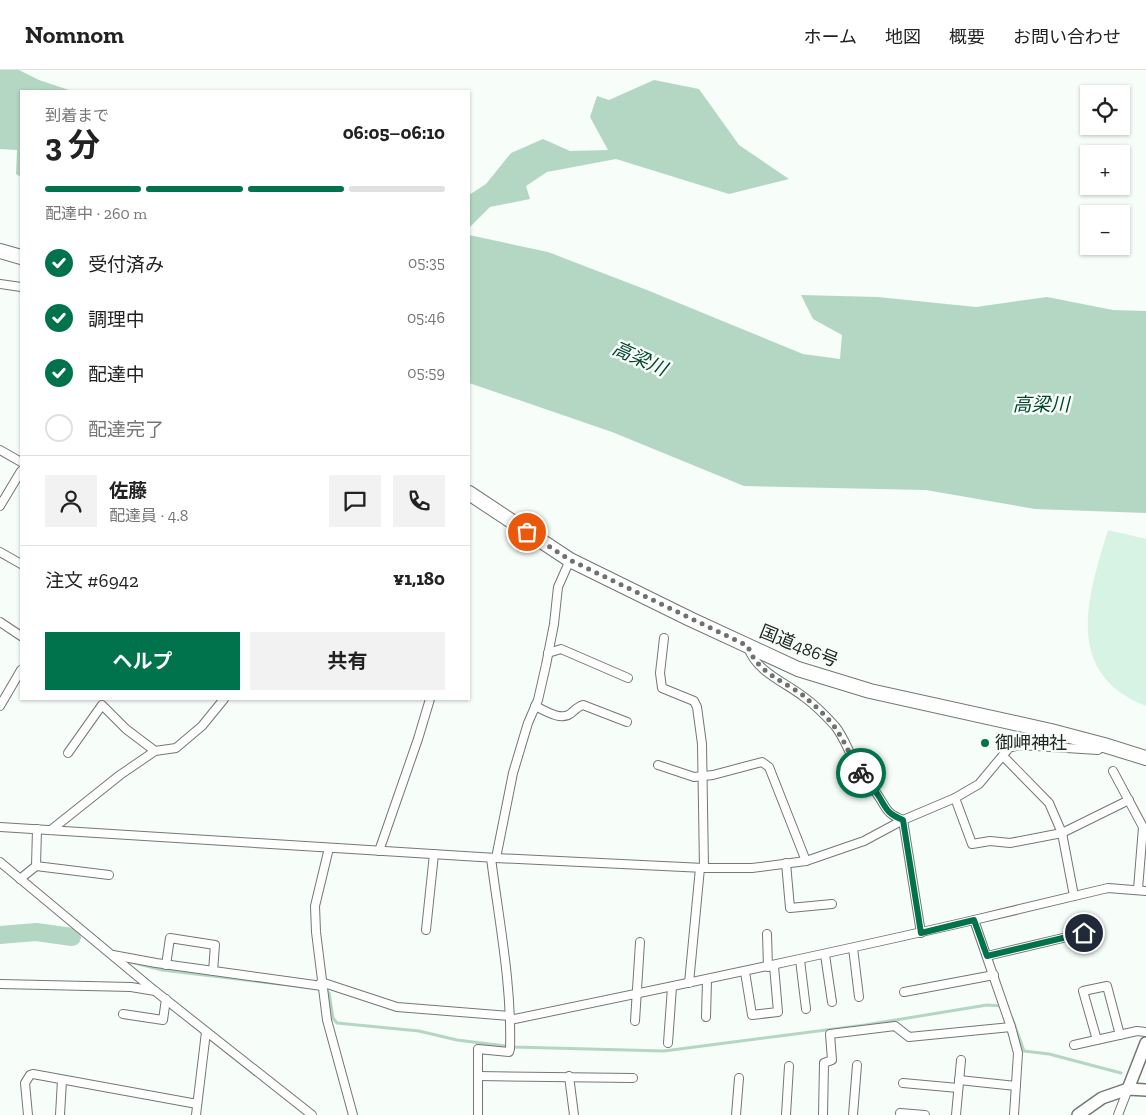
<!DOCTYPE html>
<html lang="ja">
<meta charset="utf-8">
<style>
body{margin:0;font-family:"Zilla Slab","Noto Sans JP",serif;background:#f2f2f2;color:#222;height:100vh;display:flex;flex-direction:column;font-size:19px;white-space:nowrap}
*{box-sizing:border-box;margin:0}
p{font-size:16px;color:#767676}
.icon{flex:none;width:28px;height:28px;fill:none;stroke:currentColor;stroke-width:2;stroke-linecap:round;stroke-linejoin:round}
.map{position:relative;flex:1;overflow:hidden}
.details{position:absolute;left:20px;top:20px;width:450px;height:610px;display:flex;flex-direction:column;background:#fff;border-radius:0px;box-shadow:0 1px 4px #0004}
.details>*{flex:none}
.tools{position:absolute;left:1080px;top:15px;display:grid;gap:10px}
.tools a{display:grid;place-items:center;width:50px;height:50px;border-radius:0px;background:#fff;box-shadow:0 1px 4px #0004;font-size:25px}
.pin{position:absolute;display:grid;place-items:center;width:42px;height:42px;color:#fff;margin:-21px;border:2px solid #fff;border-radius:50%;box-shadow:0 1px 5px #0007}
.courier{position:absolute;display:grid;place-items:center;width:50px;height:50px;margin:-25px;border:4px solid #00724c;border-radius:50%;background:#fff;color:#222;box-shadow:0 1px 6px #0007}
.headline em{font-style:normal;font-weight:700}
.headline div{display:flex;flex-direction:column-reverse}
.headline{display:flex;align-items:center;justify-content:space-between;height:85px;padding:0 25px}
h1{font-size:32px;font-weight:700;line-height:38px}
.bar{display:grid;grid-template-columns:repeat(4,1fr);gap:8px 5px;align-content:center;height:60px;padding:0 25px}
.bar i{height:6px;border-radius:4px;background:#e0e0e0}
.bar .selected{background:#00724c}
.bar p{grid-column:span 4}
.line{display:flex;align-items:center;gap:12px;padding:0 25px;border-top:1px solid #e0e0e0}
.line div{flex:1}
.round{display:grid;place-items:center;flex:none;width:52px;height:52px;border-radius:0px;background:#f2f2f2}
ol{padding:0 25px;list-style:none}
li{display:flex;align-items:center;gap:15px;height:55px}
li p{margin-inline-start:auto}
li .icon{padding:5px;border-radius:50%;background:#00724c;color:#fff;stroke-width:4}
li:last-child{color:#767676}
li i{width:28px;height:28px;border:2px solid #e0e0e0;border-radius:50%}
.cta{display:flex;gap:10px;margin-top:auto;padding:10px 25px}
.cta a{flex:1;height:58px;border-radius:0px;background:#00724c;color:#fff;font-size:20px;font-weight:700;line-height:58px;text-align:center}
.cta a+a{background:#f2f2f2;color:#222}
header{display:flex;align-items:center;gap:30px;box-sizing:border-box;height:70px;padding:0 25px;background:#fff;border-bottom:1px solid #e0e0e0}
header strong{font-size:24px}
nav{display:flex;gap:28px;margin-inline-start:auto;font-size:18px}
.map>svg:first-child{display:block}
</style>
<header>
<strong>Nomnom</strong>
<nav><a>ホーム</a><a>地図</a><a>概要</a><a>お問い合わせ</a></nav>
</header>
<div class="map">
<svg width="1146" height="1045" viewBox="0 0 1146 1045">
<rect width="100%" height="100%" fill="#f7fdf9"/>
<path fill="#d7f3e4" d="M 1108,460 L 1146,469 L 1146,636 C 1062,603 1088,526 1108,460 Z"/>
<g fill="#b4d7c4">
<polygon points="0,0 19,0 39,10 72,21 21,21 21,107 16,104 17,80 0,79"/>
<polygon points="654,10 699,19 739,75 789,109 729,124 616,89 547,102 526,116 530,129 490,137 469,158 469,125 486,114 511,83 543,69 570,81 608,80 590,47 597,26 609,30"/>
<polygon points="469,165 548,182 647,220 803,284 840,289 842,265 813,249 801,225 878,227 976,237 1047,227 1113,240 1146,241 1146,443 1035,439 926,420 744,416 612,362 469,313"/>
</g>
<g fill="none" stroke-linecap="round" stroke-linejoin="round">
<g stroke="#b4d7c4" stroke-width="3">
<polyline points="131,892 162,900 280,914"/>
<polyline points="326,920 329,923 333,948 337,953 419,961 457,970 513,977 664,981 865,955 987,935 1003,936"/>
<polyline points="1012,948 1024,981 1049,984 1121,1003"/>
</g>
<polyline stroke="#b4d7c4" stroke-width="18" points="0,865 36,862 72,867"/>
<g stroke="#737875" stroke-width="10">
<g id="street">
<polyline points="0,214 21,217"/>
<polyline points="0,380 21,392"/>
<polyline points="0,436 21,401"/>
<polyline points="0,482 21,494"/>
<polyline points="0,552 21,566"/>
<polyline points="664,568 660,603 662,618 694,631 697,637 702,674 704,798"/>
<path d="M 748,577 C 756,602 785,612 804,627 C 815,635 826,646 835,656 C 845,668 850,686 859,700 C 864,709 872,716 877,724 C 887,738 885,743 903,750"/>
<polyline points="548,583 561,579 628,608"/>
<polyline points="0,636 21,600"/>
<path d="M 535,636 C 544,640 560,651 570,644 C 574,641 577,637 583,635 L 627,652"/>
<polyline points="68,683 102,635 126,659 155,681"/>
<polyline points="1003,686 1049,733 1062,763 1074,826"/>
<polyline points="658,695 694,707 713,705 762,692 769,697 806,791"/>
<polyline points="1113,701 1143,757 1138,819"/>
<polyline points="955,728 972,774 990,771 1010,773 1062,763 1129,730"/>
<polyline points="903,750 921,863"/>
<polyline points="0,757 496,788 704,798 752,798 806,791 864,771 903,750 955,728 979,714 1009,678 1019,675 1098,680 1101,677"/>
<polyline points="51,760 120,705 155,681 176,678 202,656 224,629"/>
<polyline points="329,778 315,836 316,862 327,950 353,1045"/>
<polyline points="379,781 418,669 430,629"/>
<polyline points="496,788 513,703 528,653 538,630 546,595 554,554 558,517 570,490"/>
<polyline points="0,792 155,921 312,1045"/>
<polyline points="786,793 790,838 832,834"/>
<polyline points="36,796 109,805"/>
<polyline points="20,809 36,796 37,759"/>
<polyline points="974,850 1108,818 1146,821"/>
<polyline points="426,860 434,784"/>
<polyline points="767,864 768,897"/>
<polyline points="853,878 859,927"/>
<polyline points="113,885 156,893 322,916"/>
<polyline points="825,885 832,932"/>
<polyline points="987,886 1084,863"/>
<polyline points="800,890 806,939"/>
<polyline points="166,895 170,868 215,875 213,901"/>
<polyline points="745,902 752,945 778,942 774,896"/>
<polyline points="321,912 397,937 510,946"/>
<polyline points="689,913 700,798"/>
<polyline points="0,914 131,917 155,921"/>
<polyline points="904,922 994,905"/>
<polyline points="123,944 163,950 166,929"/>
<polyline points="706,947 707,910"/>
<path d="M 510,950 C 665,918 820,886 974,850 L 1011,957 L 1018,983 L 1014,1045"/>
<polyline points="635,951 640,872"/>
<polyline points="1097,970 1083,921 1107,916 1120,965"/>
<polyline points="668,973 672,917"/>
<polyline points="1074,975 1137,961 1146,962"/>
<polyline points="478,1006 633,1008"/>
<polyline points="569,1006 574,1045"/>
<polyline points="959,1010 1016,1016"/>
<polyline points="903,1013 958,1018"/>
<polyline points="900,1043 925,1045"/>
<polyline points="28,1045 25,1013 30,1005 33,1004 197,1034"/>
<polyline points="60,1045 62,1010"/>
<polyline points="196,1045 206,962"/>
<path d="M 478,1045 L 478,979 L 509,982 L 510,979 C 512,915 499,851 491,788"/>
<polyline points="736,1045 739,1008"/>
<polyline points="786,1045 789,996"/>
<polyline points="823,1045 824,993 832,990 830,964 895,956 909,967 1011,957"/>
<polyline points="853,1045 857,995"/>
<polyline points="956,1045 961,990"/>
<polyline points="1118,1045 1128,1019"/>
</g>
</g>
<g stroke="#737875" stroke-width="14">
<g id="secondary">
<polyline points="1128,1019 1146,973"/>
<polyline points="1078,1045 1102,1028 1128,1019 1146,1020"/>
</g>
</g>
<g stroke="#737875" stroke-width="16">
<g id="highway">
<polyline points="0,181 21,187"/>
<polyline points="469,423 570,490 690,549 798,599 870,621 1051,661 1104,675 1146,688"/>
</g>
</g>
<use href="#street" stroke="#fff" stroke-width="8"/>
<use href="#secondary" stroke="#fff" stroke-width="11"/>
<use href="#highway" stroke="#fff" stroke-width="14"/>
</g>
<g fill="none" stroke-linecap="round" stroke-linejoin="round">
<path stroke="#6d716f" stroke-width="5" stroke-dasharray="0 9" d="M 527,462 L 570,490 L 748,576 C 756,602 784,611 804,626 C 813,634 830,649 836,659 C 846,673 851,689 861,703"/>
<path stroke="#00724c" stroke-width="6" d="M 861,703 C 866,710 873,717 878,725 C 887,739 886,743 903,750 L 921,863 L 974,850 L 987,886 L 1084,863"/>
</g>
<circle fill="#00724c" stroke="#f7fdf9" stroke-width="2" cx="985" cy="673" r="5"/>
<g text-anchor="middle" stroke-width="5" stroke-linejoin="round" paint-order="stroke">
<g font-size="18" fill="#232524" stroke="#f7fdf9">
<text transform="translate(799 576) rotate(22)" y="6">国道486号</text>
</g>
<g font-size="18" fill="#232524" stroke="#f7fdf9" text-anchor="start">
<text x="995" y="679">御岬神社</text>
</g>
<g font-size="19" font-style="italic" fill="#04472e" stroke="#f7fdf9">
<text transform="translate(640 288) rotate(24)" y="7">高梁川</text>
<text x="1041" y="341">高梁川</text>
</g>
</g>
</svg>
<div class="tools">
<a><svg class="icon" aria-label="locate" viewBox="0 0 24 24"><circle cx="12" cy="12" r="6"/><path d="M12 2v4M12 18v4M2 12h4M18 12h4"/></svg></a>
<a>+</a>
<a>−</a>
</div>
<div class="pin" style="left:527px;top:462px;background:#ea580c"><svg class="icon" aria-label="bag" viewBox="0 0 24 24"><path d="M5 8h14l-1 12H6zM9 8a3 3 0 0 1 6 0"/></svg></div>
<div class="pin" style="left:1084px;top:863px;background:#1f2937"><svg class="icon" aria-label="home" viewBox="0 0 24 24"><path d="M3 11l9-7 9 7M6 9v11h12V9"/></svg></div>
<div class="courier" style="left:861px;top:703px"><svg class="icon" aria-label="bike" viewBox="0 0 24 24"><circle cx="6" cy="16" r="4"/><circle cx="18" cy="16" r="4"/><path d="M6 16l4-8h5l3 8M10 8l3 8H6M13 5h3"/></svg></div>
<section class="details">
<div class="headline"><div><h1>3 分</h1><p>到着まで</p></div><em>06:05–06:10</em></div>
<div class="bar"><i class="selected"></i><i class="selected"></i><i class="selected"></i><i></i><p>配達中 · 260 m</p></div>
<ol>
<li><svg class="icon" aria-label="check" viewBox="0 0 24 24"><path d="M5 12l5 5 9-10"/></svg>受付済み<p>05:35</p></li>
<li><svg class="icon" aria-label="check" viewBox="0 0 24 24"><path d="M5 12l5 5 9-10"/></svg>調理中<p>05:46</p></li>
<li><svg class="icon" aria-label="check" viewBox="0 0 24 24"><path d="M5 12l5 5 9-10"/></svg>配達中<p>05:59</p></li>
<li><i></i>配達完了</li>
</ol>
<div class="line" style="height:90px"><a class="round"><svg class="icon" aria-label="person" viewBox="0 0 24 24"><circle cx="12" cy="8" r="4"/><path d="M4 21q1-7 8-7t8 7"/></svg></a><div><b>佐藤</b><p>配達員 · 4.8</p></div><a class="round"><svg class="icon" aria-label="chat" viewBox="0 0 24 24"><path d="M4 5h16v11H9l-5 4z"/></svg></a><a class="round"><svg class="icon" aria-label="phone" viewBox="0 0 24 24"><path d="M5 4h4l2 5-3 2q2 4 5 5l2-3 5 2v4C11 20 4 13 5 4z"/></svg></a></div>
<div class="line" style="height:65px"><div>注文 #6942</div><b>¥1,180</b></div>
<div class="cta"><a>ヘルプ</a><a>共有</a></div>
</section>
</div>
